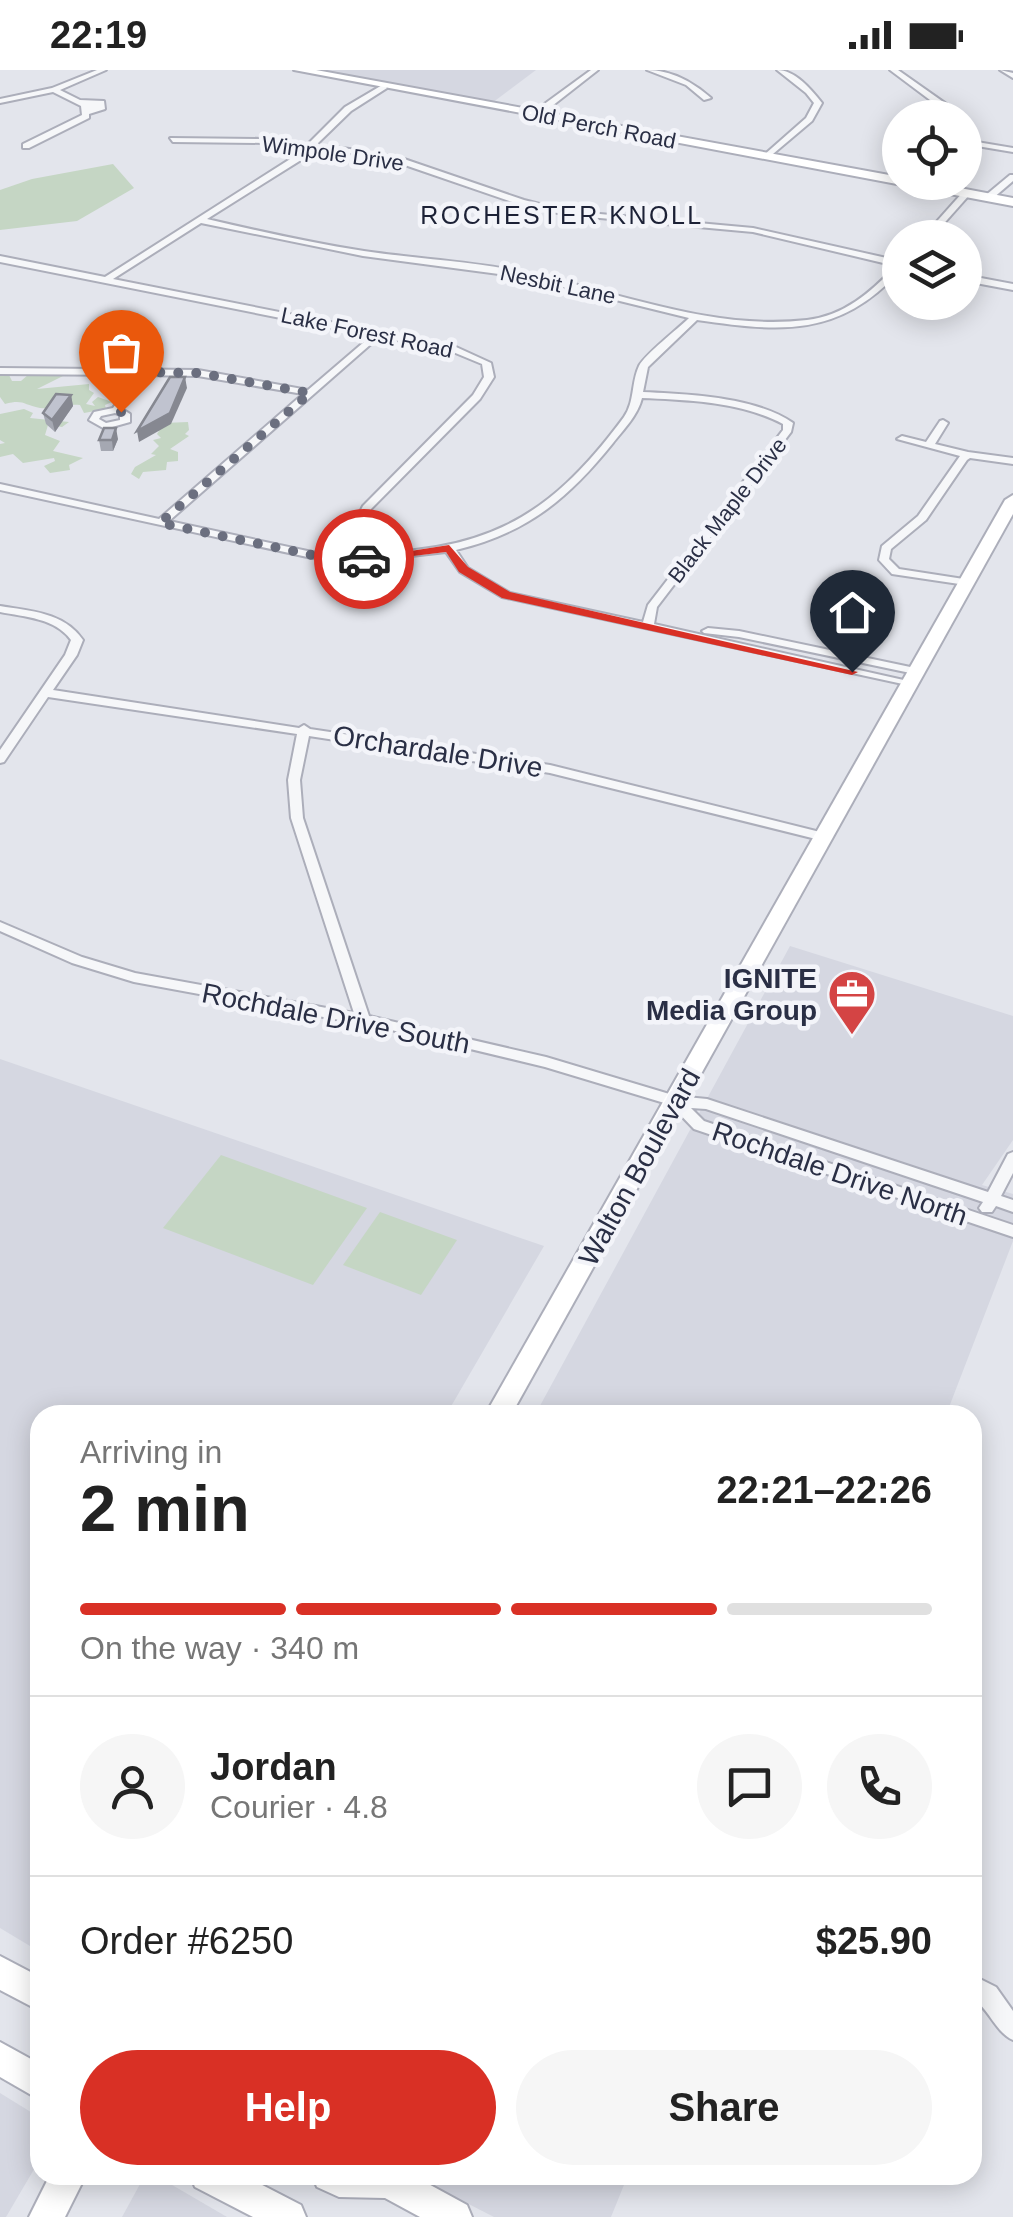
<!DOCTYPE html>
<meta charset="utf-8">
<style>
body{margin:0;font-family:Helvetica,sans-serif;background:#f6f6f6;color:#222;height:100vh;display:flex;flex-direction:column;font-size:38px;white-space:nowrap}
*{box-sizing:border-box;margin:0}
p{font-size:32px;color:#767676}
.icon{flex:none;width:55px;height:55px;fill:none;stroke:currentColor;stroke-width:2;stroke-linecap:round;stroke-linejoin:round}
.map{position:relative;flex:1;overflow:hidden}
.panel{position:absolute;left:30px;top:1335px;width:952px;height:780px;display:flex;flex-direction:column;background:#fff;border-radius:30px;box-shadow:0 5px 25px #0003}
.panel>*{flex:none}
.fabs{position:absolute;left:882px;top:30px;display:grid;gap:20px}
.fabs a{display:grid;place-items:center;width:100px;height:100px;border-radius:50%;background:#fff;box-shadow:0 5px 25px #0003;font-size:50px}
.pin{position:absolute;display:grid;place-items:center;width:85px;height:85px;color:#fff;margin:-102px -42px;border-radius:50% 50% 50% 0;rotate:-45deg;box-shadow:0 0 10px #0007}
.pin .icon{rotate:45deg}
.courier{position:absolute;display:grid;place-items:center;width:100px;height:100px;margin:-50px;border:8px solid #d93025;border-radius:50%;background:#fff;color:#222;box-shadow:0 2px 12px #0007}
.headline em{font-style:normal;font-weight:600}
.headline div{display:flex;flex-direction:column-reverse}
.headline{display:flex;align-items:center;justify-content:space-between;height:170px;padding:0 50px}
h1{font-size:65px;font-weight:600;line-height:75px}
.bar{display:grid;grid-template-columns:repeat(4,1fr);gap:15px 10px;align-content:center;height:120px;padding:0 50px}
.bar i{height:12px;border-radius:8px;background:#e0e0e0}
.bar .on{background:#d93025}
.bar p{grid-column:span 4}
.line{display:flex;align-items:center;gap:25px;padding:0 50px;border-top:2px solid #e0e0e0}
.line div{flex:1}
.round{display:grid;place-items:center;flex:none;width:105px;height:105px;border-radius:52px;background:#f6f6f6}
.cta{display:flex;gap:20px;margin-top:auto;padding:20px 50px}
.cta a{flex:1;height:115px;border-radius:60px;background:#d93025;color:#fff;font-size:40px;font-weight:600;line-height:115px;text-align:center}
.cta a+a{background:#f6f6f6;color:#222}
.status{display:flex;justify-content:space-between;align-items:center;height:70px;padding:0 50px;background:#fff;direction:ltr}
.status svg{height:28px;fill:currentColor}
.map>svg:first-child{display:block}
</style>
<div class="status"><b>22:19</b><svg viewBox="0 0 49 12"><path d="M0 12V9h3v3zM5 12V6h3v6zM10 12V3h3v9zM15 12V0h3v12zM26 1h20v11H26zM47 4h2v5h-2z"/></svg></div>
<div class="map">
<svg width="1013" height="2147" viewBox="0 0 1013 2147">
<rect width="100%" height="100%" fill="#e3e5ec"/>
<g fill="#d5d7e1">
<polygon points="313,0 536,0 492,33"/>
<polygon points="790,876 1013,946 1013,1070 982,1115 1013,1124 1013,1171 946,1345 535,1345"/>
<polygon points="0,989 544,1176 446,1345 40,1345 40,1882 0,1858"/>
<polygon points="0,2023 34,2044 40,2062 40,2089 6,2147 0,2147"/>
<polygon points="145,2105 155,2105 227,2147 122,2147"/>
<polygon points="412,2105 628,2105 611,2147 494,2147"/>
</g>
<g fill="#c5d6c4">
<polygon points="113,94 134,118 77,151 0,160 0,120 32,109"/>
<path d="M 8,303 L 12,311 L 21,311 L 29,304 L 67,304 L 37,319 L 89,314 L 89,320 L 94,323 L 86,334 L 95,336 L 92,332 L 98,327 L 112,332 L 105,335 L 106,339 L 84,343 L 80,335 C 66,333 52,340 40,338 C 23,335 24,329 5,334 L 0,327 L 0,305 Z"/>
<polygon points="24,339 33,343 30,348 69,352 62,357 48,355 45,365 60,371 53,381 83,388 69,395 70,400 50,403 44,396 55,391 54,388 23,393 13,384 0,387 0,374 5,373 0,370 0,344"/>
<polygon points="188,352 189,360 185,364 189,366 170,379 178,382 178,391 167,392 166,400 143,402 139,409 131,404 135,397 156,385 151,384 159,376 153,370 161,368 157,364 164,353"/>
<polygon points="221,1085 367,1138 313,1215 163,1158"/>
<polygon points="380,1142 457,1170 421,1225 343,1195"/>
</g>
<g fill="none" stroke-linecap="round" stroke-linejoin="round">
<g stroke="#acaeba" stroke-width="4">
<g id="street">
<polygon points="97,0 106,0 60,20 80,30 104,31 105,39 89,44 89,48 29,78 23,78 23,74 82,45 81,36 53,22 0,33 0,29 52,18"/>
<polygon points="591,0 598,0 538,47 532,47 532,43"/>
<path d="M 647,0 C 671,0 693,12 711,28 L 704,30 L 686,15 Z"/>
<path d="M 777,0 C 795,0 811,19 822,33 L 812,51 L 767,89 L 764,85 L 806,48 L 814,33 L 806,23 Z"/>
<polygon points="890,0 898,0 949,36 948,48 940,48 942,39"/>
<polygon points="1000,0 1013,3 1013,8"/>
<path d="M 384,14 L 387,18 L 351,41 L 316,75 L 358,80 L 404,89 L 524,130 L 567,141 L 753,158 L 900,191 L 900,201 C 838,268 781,262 697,250 L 648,297 L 643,322 C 688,324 756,327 793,353 L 791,362 L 657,537 L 654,554 L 908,611 L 914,614 L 912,616 L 502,527 L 460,502 L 446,482 L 376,490 L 312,488 L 0,420 L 0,414 L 159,449 L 303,324 L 198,306 L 141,305 L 138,317 L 122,339 L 130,344 L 130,352 L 105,359 L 89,350 L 94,342 L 113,338 L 128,317 L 132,305 L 0,304 L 0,298 L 198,300 L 308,320 L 371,266 L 0,192 L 0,186 L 105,207 L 295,86 L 304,78 L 266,73 L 173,72 L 170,68 L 266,69 L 308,74 L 345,37 ZM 312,79 L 358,84 L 399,93 L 518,134 L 567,145 L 753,162 L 896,196 C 871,222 844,246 807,250 C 710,261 617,221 523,202 C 471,191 417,189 364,181 C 311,173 259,161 207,149 L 301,90 ZM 201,153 L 363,186 L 522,207 L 689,248 C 678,259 645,284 639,296 C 631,313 635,331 624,347 C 546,453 480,484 349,483 L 371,439 L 480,329 L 494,307 L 491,293 L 456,277 L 113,209 ZM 379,267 L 453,282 L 482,294 L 484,307 L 473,325 L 363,436 L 339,483 L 312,482 L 169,451 ZM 642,328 C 689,330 741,332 783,354 L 783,360 L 648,535 L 643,552 L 510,523 L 468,498 L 456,480 C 527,463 568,429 613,373 C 624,359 638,345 642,328 ZM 115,343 L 120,345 L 120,350 L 106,353 L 99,349 L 101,346 Z"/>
<polygon points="965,70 1013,78 1013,82 965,74"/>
<polygon points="1010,105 1013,105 1013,111 992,129 986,129 986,125"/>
<polygon points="964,121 971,123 931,168 922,168"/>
<polygon points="965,205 1013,214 1013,220 965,211"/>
<polygon points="943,350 948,353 935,374 968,382 1013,388 1013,394 970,388 967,390 926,450 891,479 889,489 899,499 970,510 971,512 966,515 892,504 879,490 882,476 918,446 960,386 897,369 902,366 926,372 940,351"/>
<path d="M 0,536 C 30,541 64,542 83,570 L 77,585 L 53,620 L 299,658 L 304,655 L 310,659 L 550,695 L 828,764 L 830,767 L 824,771 L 550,703 L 309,666 L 300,710 L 303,748 L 369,946 L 546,987 L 676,1026 L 707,1029 L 988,1122 L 1008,1084 L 1013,1082 L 1013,1103 L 1001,1126 L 1013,1130 L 1013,1142 L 996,1136 L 992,1142 L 982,1142 L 979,1138 L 983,1132 L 706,1039 L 691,1038 L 704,1051 L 1013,1155 L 1013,1167 L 694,1059 L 671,1035 L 545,997 L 383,958 L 134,912 L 72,893 L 0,861 L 0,852 L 82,887 L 135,903 L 354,943 L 291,748 L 288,710 L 297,664 L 48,627 L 4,692 L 0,693 L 0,680 L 65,585 L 71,570 C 55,548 25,547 0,542 Z"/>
<polygon points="708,558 739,561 915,598 921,601 915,604 739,567 704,563 702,561"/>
<path d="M 972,1905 L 996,1917 L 1013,1941 L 1013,1970 C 995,1962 989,1938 972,1928 Z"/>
</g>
</g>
<g stroke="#acaeba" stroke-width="4">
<g id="secondary">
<polygon points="294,0 316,0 900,107 900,112 928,112 1013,128 1013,136"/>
<polygon points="1013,425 1013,444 511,1345 485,1345 1005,430"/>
<polygon points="0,1886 40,1907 40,1941 0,1920"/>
<polygon points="0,1972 40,1994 40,2030 0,2007"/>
<polygon points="50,2105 86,2105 65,2147 29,2147"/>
<polygon points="190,2105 243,2105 301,2135 306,2147 253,2147 195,2117"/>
<polygon points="312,2105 412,2105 467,2135 472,2147 420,2147 385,2128 339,2127 317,2117"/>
</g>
</g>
<use href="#street" fill="#f6f7f9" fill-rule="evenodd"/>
<use href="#secondary" fill="#fff" fill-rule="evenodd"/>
</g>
<g fill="#a5a8b2">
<polygon points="71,325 73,336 55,362 46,354 43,343"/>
<polygon points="118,369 113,381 101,381 99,370"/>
</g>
<g fill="#868891">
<polygon points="185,307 187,318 171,354 139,372 137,361"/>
<polygon points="71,325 73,336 55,362 52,350"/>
<polygon points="116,358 118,369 113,381 112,370"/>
</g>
<g fill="#c0c3cf" stroke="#868891" stroke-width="2.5">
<polygon points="170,307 185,307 170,343 137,361"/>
<polygon points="56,324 71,325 52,350 43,343"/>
<polygon points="104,358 116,358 112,370 99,370"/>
</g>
<polygon fill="#d93025" points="449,475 468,497 510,522 858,602 852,605 502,528 459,502 446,482 364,492 359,489"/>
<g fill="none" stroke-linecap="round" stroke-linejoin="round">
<polyline stroke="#6b6f7f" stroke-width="10" stroke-dasharray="0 18" points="121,342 116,340 130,322 138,302 198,303 310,323 160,453 312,485 364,489"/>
</g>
<defs>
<g id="office-pin" transform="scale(2.5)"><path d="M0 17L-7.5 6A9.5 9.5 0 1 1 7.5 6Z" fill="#d44444" stroke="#f3f4f9"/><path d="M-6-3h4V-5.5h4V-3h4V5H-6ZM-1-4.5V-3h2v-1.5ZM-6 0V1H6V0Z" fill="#fff"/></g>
</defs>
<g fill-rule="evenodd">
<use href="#office-pin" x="852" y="924"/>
</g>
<g text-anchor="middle" stroke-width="9" stroke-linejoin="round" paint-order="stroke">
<g font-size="22" fill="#2a2f45" stroke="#f3f4f9">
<text transform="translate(599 56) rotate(11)" y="8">Old Perch Road</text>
<text transform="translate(333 83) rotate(8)" y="8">Wimpole Drive</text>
<text transform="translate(558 214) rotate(12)" y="8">Nesbit Lane</text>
<text transform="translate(367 262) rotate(12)" y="8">Lake Forest Road</text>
<text transform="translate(727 440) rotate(-52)" y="8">Black Maple Drive</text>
</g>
<g font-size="25" letter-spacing="2.5" fill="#1c2136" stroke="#f3f4f9">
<text x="562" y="154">ROCHESTER KNOLL</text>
</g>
<g font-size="28" fill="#2a2f45" stroke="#f3f4f9">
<text transform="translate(438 681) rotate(9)" y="10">Orchardale Drive</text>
<text transform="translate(336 948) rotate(11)" y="10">Rochdale Drive South</text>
<text transform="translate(639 1097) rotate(-61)" y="10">Walton Boulevard</text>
<text transform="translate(840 1103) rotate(19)" y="10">Rochdale Drive North</text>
</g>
<g font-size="28" font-weight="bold" fill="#2a2f45" stroke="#f3f4f9" text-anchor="end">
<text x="817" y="918">IGNITE<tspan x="817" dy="32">Media Group</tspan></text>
</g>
</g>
</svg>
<div class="fabs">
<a><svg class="icon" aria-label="locate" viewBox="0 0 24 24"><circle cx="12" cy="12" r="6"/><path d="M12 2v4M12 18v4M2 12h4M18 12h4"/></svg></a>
<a><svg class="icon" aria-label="layers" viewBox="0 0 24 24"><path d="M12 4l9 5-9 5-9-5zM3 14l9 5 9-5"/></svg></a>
</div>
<div class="pin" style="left:121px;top:342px;background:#ea580c"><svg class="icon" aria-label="bag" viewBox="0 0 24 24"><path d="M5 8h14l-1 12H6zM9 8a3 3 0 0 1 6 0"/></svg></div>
<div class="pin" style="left:852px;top:602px;background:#1f2937"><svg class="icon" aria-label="home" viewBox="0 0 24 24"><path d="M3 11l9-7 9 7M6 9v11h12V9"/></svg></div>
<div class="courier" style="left:364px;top:489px"><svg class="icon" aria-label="car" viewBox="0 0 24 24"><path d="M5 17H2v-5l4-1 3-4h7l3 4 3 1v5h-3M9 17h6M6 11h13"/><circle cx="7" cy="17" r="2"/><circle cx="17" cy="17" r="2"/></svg></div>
<section class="panel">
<div class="headline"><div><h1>2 min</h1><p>Arriving in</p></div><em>22:21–22:26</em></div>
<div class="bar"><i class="on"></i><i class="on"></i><i class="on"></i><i></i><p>On the way · 340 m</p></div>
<div class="line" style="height:180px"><a class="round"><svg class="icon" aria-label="person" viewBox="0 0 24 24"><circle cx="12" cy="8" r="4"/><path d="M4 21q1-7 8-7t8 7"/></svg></a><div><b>Jordan</b><p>Courier · 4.8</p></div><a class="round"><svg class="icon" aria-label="chat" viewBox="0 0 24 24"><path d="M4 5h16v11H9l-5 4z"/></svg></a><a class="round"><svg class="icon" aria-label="phone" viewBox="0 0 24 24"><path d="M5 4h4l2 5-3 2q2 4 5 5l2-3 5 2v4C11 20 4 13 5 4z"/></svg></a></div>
<div class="line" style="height:130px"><div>Order #6250</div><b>$25.90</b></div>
<div class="cta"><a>Help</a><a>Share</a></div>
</section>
</div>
